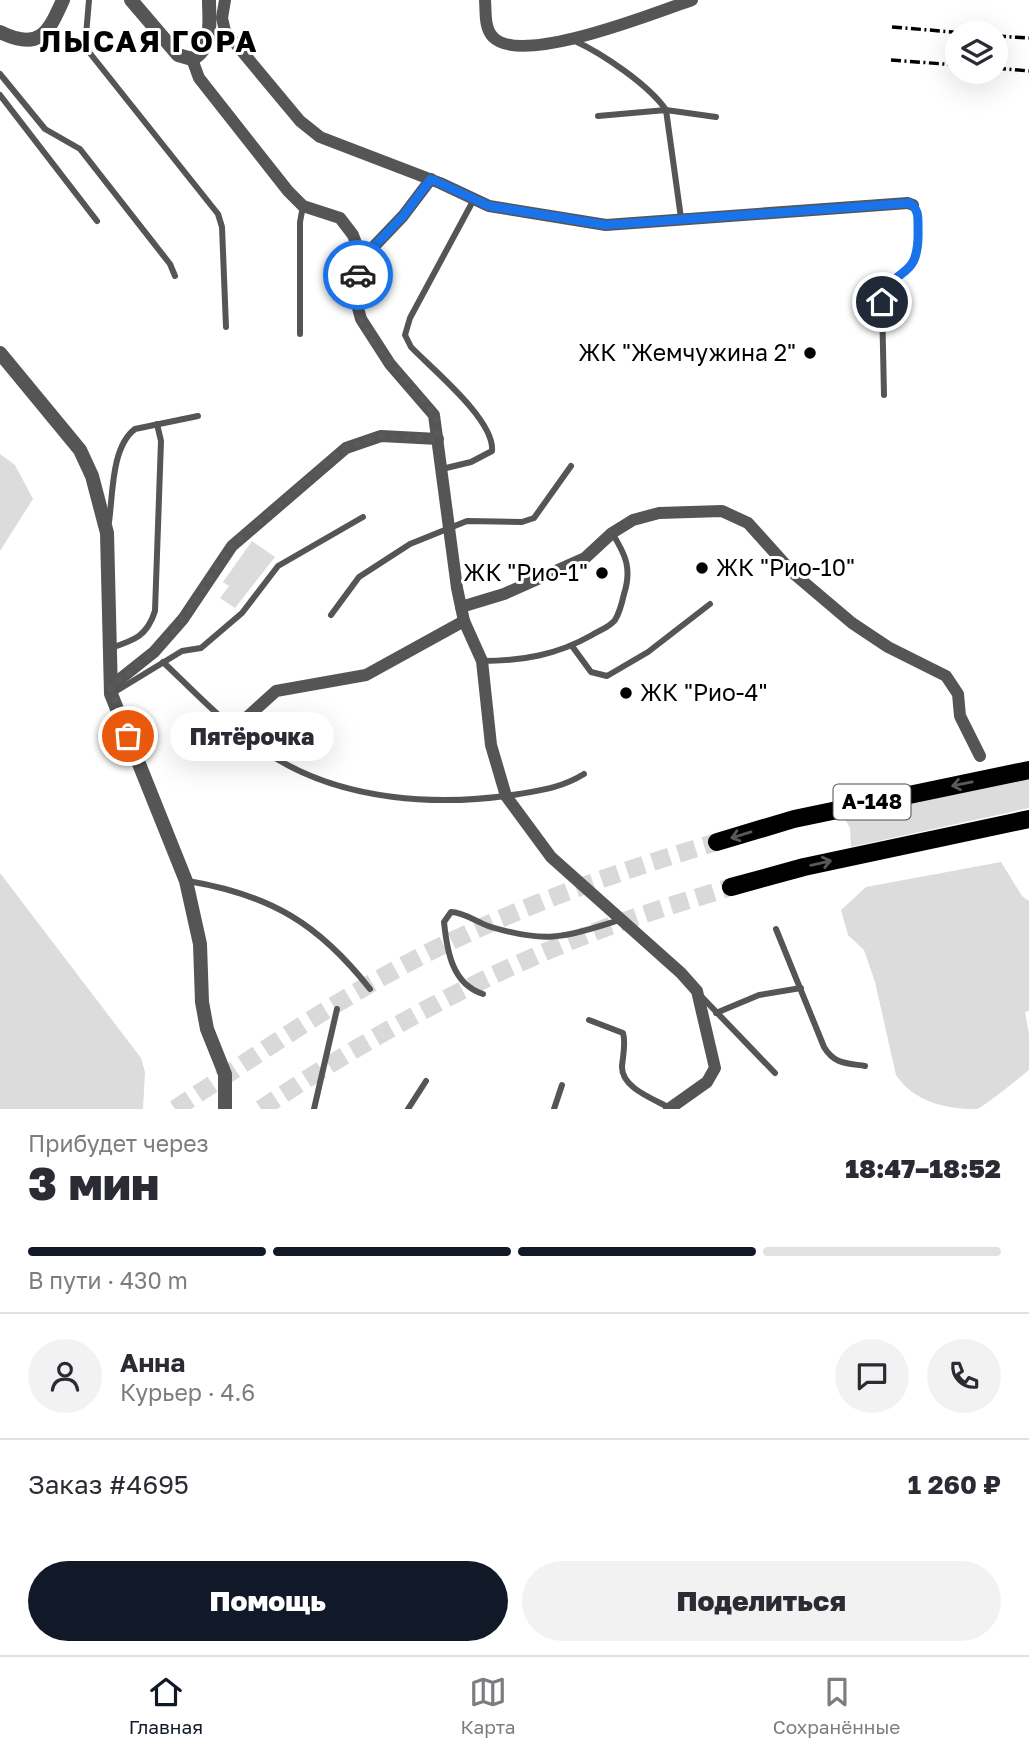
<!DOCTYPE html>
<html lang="ru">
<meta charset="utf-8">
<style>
body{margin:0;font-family:"Golos Text",sans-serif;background:#f2f2f3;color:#2b2b33;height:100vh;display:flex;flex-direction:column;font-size:26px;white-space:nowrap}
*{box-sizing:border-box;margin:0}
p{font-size:23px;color:#7c7c81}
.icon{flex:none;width:38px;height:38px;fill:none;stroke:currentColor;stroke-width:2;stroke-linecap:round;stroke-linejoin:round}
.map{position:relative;height:1109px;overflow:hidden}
.side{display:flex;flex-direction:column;background:#fff;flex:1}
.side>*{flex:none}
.buttons{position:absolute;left:945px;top:21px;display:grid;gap:14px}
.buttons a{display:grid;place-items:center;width:63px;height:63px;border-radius:50%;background:#fff;box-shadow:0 7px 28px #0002;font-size:35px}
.pin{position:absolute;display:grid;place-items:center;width:60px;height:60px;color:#fff;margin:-30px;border:4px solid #fff;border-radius:50%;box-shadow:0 2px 7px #0007}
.courier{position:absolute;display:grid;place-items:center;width:70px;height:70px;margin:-35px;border:5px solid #1a73e8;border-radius:50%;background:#fff;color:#222;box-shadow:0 2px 9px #0007}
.bubble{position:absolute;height:49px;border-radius:24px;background:#fff;box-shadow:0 7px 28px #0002;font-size:23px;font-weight:800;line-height:49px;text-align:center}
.summary em{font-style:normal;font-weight:800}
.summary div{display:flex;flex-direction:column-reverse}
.summary{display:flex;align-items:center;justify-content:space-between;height:119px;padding:0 28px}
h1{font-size:46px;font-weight:800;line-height:52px}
.bar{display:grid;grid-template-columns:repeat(4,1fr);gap:10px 7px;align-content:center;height:84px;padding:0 28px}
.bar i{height:9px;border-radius:5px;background:#e1e1e2}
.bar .selected{background:#111827}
.bar p{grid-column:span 4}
.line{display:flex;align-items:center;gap:18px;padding:0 28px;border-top:2px solid #e1e1e2}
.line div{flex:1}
.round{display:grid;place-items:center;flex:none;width:74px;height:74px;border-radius:37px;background:#f2f2f3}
.button{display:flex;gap:14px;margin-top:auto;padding:14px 28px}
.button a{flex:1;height:80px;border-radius:42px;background:#111827;color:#fff;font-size:28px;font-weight:800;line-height:80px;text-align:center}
.button a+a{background:#f2f2f3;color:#2b2b33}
.tabs{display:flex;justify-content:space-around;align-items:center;height:98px;border-top:2px solid #e1e1e2;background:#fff;font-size:19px;color:#7c7c81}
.tabs a{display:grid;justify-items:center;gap:4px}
.tabs .selected{color:#111827}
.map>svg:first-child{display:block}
</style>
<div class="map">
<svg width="1029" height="1109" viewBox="0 0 1029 1109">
<rect width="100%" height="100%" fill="#fff"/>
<g fill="#dcdcdc">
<polygon points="0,454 15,465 33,499 0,551"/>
<polygon points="252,541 275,557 235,608 220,598 229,586 223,582"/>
<polygon points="1029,777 1029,808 851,847 850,828 844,817"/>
<path d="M 1001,862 L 1022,896 L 1029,901 L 1029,1011 L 1025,1012 L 1029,1034 L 1029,1070 C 1022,1076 982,1108 977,1109 C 945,1109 914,1102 896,1075 L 875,982 L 864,950 L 848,935 L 841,910 L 866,887 Z"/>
<polygon points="0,873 141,1058 145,1072 143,1109 0,1109"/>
</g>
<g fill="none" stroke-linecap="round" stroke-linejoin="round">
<g stroke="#d9d9d9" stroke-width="18" stroke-dasharray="18 9" stroke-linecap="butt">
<path d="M 175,1109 C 242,1065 308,1019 377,980 C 484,919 599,877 717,842"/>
<path d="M 261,1109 C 362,1041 471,980 584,936 C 632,917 682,902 731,887"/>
</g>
<g stroke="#555" stroke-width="6">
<polyline points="89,0 85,47 218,214 222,227 226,327"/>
<path d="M 575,41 C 603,54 649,85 666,110 L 716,117"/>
<polyline points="0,74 45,129 80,149 170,264 175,276"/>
<polyline points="0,95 97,221"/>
<polyline points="598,116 666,110 681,218"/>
<polyline points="300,334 300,222 303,206"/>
<path d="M 884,395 L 882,302 C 891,264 920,283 919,231 C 918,221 919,213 913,205"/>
<path d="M 442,469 L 471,462 L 492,451 C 495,420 433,370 411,347 L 405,335 L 410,318 L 473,201"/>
<path d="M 109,522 C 113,495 111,447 135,429 L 198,416"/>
<polyline points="331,615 359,577 410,544 467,521 522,522 534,518 571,466"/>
<polyline points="572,646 591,672 607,676 648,652 710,604"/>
<path d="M 111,648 C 135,640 147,636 155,611 L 161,441 L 157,424"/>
<path d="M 482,661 C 522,661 557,655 592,635 C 600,630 610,627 615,620 C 620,612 622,603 624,594 C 632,569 626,555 612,533"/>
<path d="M 163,662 C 198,695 231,731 272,756 C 343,801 438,807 519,794 C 543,790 563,787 584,774"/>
<polyline points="113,693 182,651 201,648 242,613 278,566 363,517"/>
<path d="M 188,881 C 271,895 319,924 370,989"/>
<path d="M 776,929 L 824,1047 C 834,1064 846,1063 865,1066"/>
<path d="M 483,994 C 452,984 447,951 444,922 L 451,912 C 464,912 478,923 491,927 C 549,944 564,937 620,920"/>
<polyline points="700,995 775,1073"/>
<polyline points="716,1013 759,995 801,988"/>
<path d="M 589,1020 L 623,1033 C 626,1043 623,1056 622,1066 C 621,1088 654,1099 670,1108"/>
<polyline points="314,1109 337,1009"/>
<polyline points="408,1109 426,1081"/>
<polyline points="554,1109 562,1085"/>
</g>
<g stroke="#555" stroke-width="12">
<polyline points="225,0 222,18 225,31 300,121 320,137 440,183 489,206 606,225 908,203 913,205"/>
<path d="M 485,0 C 486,11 484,28 493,37 C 521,67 657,12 692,0"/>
<polyline points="192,59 199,78 288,191 303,206 340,218 353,235 362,259 355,297 361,319 390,364 434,415 457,588 464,621 482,661 491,745 506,796 551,857 681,973 697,991 715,1068 707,1082 669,1109"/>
<polyline points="362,259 403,216 431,179"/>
<polyline points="461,607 504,594 585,558 612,533 633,520 659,513 722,511 748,523 793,573 852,623 888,647 946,676 958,694 960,716 980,756"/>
<polyline points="110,687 154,652 183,619 232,546 346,448 381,436 438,439"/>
<polyline points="234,729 276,691 366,675 464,621"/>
</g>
<g stroke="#555" stroke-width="14">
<path d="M 131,0 L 178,55 L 192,59 C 214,48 209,21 209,0"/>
<path d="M 0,32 C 39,51 48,34 63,0"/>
<polyline points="0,353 80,450 92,476 107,533 111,694 186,881 200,944 202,1002 207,1029 225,1074 225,1109"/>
</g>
<g stroke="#000" stroke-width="18">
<polyline points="717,842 794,819 1029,770"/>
<polyline points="731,887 804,867 1029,819"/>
</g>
<g stroke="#000" stroke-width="3.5" stroke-dasharray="10 3.5 2 3.5" stroke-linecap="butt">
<polyline points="892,27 965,33"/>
<polyline points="996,36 1029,38"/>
<polyline points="891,60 957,65"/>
<polyline points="996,68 1029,71"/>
</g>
</g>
<defs><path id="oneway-shaft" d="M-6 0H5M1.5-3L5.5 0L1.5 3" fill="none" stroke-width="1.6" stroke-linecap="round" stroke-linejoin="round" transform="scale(1.75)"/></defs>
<g stroke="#595959">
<use href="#oneway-shaft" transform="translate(962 784) rotate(169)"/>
<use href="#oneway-shaft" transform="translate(741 835) rotate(163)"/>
<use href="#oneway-shaft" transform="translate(821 863) rotate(-13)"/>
</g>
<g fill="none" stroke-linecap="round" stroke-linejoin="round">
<path stroke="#595959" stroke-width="7" stroke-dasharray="0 12.6" d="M 128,736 L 110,687 L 154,652 L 183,619 L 232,545 L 346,447 L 382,436 L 438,439 C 437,431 437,420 433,413 C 406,370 342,333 358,275"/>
<path stroke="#1a73e8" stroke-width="9" d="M 358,275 L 362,259 L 403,216 L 431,179 L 489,206 L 606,225 L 910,203 C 919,210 918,217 918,228 C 920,285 893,262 882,302"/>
</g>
<g fill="#000" stroke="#fff" stroke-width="2.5">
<circle cx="810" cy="353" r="7"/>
<circle cx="702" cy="568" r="7"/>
<circle cx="602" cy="573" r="7"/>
<circle cx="626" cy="693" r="7"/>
</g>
<g text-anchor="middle" stroke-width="6" stroke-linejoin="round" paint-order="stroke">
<rect fill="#fff" stroke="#4c4c4c" stroke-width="2" x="833.5" y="784.5" width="77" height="35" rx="5"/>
<g font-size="21" font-weight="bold" fill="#000">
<text x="872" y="809">А-148</text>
</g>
<g font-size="23" fill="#000" stroke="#fff" text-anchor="end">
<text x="796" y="361">ЖК "Жемчужина 2"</text>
<text x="716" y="576" text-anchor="start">ЖК "Рио-10"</text>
<text x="588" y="581">ЖК "Рио-1"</text>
<text x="640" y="701" text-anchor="start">ЖК "Рио-4"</text>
</g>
<g font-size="30" font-weight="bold" letter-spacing="2" fill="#000" stroke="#fff">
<text x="149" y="52">ЛЫСАЯ ГОРА</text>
</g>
</g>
</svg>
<div class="buttons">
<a><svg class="icon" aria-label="layers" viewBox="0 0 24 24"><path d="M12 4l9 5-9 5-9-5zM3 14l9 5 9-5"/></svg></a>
</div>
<div class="pin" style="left:128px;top:736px;background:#ea580c"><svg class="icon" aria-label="bag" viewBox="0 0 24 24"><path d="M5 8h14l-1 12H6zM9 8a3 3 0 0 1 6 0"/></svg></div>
<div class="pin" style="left:882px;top:302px;background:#1f2937"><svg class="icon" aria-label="home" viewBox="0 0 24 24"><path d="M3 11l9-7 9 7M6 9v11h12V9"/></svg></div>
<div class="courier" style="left:358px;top:275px"><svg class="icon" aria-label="car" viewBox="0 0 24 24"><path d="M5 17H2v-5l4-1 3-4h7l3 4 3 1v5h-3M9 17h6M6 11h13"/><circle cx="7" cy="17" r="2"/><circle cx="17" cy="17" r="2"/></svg></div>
<div class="bubble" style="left:170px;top:712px;width:164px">Пятёрочка</div>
</div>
<section class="side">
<div class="summary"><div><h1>3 мин</h1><p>Прибудет через</p></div><em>18:47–18:52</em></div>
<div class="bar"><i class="selected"></i><i class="selected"></i><i class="selected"></i><i></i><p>В пути · 430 m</p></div>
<div class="line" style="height:126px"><a class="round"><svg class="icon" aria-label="person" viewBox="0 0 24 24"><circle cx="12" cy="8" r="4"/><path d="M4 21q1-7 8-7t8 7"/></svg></a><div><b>Анна</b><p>Курьер · 4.6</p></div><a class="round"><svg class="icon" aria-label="chat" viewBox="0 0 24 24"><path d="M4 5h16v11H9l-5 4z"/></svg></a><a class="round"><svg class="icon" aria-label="phone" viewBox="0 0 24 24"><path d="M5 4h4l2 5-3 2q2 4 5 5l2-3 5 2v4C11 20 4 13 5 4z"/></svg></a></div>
<div class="line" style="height:91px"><div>Заказ #4695</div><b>1 260 ₽</b></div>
<div class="button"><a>Помощь</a><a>Поделиться</a></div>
</section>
<nav class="tabs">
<a class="selected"><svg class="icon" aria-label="home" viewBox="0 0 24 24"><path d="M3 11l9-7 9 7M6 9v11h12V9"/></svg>Главная</a>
<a><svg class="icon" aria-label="map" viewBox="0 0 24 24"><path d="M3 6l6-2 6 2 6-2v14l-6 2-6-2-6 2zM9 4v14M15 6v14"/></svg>Карта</a>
<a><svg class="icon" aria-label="saved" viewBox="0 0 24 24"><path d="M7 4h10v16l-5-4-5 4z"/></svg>Сохранённые</a>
</nav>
